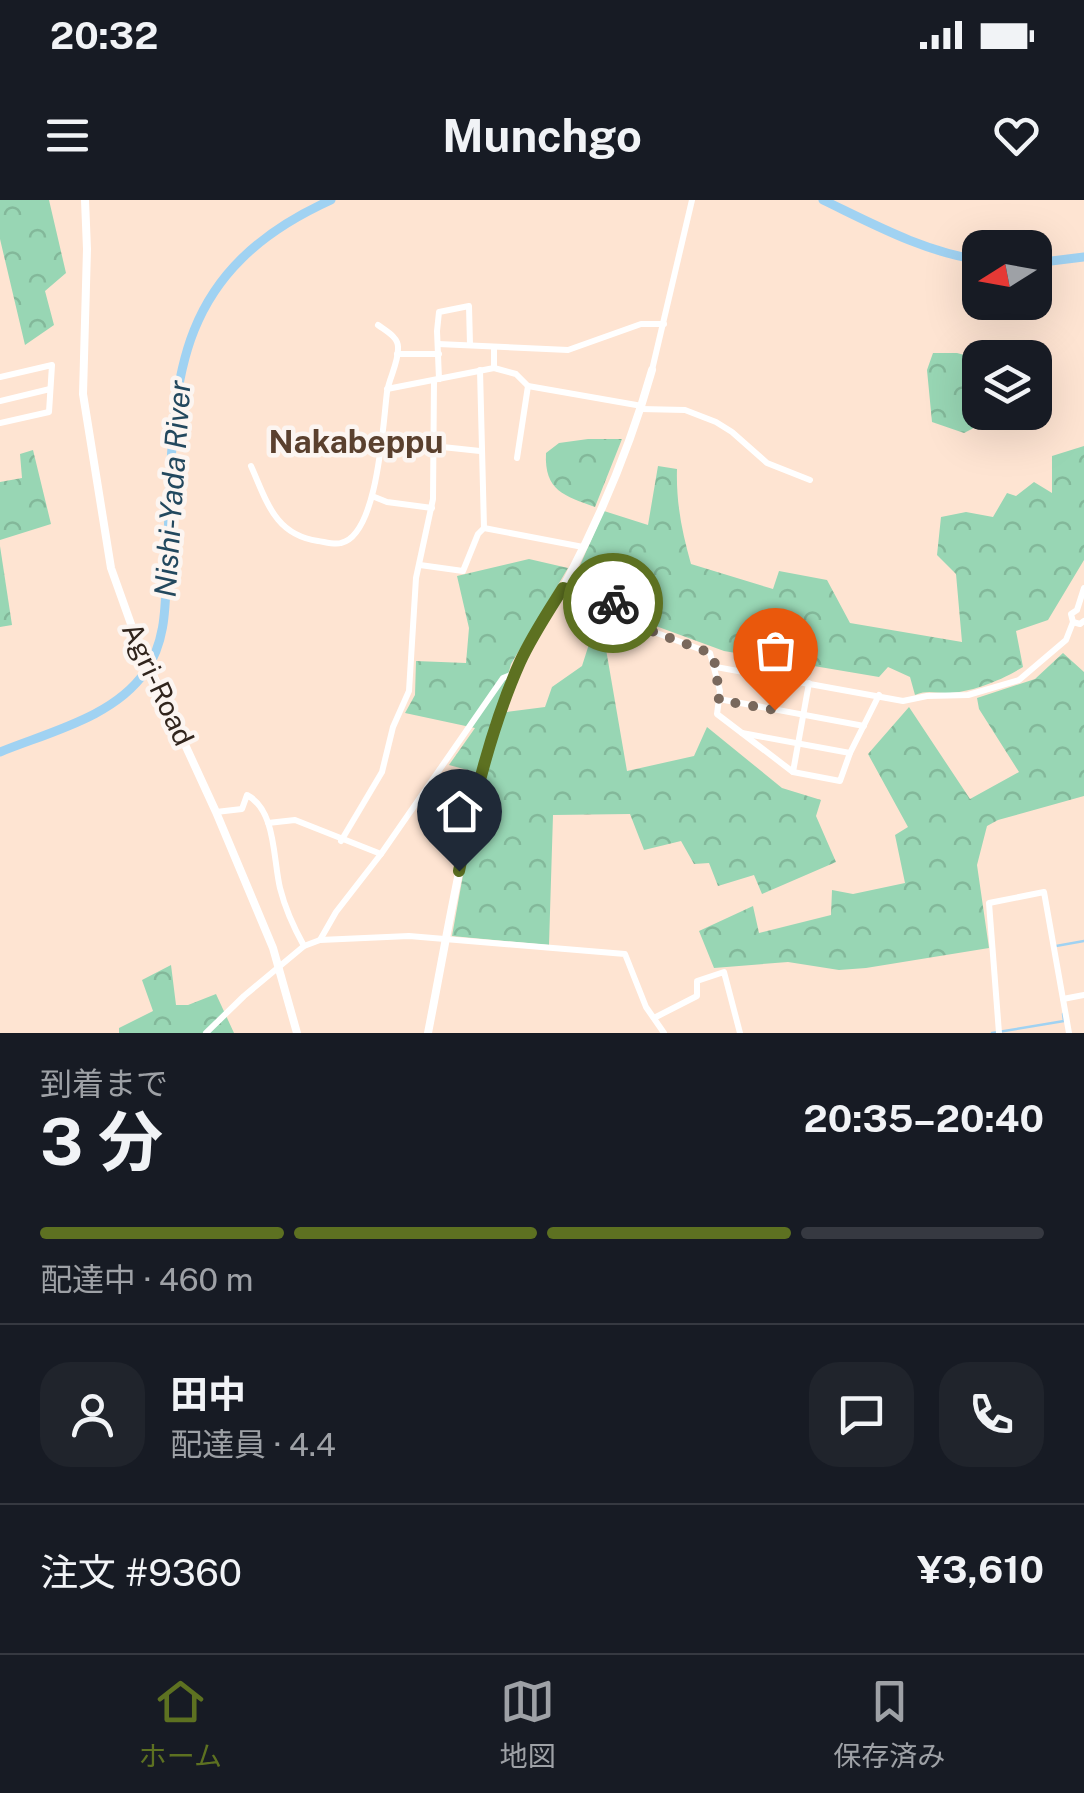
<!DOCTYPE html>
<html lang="ja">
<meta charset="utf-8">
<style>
body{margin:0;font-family:"Public Sans","Noto Sans JP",sans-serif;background:#20242c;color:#f1f3f6;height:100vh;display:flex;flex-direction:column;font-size:38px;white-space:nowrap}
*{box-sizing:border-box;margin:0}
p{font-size:32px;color:#9ea1a6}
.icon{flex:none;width:55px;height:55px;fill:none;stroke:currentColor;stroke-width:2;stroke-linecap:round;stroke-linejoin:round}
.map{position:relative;height:833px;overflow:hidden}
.drawer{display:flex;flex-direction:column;background:#171b24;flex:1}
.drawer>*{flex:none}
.needle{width:65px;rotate:259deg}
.buttons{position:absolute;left:962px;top:30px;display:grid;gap:20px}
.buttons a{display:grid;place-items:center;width:90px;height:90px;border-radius:20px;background:#171b24;box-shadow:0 10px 40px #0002;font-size:50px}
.pin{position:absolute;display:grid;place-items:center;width:85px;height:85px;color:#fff;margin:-102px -42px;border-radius:50% 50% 50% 0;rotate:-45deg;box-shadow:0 0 10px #0007}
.pin .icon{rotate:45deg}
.courier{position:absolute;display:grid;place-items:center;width:100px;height:100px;margin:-50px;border:8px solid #5d7121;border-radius:50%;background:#fff;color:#222;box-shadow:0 2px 12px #0007}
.head em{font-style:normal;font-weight:700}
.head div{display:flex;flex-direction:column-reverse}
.head{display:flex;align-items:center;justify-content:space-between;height:170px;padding:0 40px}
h1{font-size:65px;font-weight:700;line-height:75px}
.bar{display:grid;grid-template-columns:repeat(4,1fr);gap:15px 10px;align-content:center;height:120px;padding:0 40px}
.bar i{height:12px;border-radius:8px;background:#363941}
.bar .active{background:#5d7121}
.bar p{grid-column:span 4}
.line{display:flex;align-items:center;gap:25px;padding:0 40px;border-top:2px solid #363941}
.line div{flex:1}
.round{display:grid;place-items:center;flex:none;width:105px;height:105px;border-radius:30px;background:#20242c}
.status{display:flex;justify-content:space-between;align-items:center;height:70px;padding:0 50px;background:#171b24;direction:ltr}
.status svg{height:28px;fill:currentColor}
header{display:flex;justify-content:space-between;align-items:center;height:130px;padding:0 40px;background:#171b24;font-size:45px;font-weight:700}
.tabs{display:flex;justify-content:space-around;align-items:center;height:140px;border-top:2px solid #363941;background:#171b24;font-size:28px;color:#9ea1a6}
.tabs a{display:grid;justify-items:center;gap:5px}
.tabs .active{color:#5d7121}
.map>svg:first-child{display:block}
</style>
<div class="status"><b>20:32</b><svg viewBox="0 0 49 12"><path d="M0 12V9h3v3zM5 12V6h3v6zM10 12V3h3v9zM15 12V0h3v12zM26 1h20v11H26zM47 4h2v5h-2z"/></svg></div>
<header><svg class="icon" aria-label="menu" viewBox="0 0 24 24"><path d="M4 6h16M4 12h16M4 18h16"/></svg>Munchgo<svg class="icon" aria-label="heart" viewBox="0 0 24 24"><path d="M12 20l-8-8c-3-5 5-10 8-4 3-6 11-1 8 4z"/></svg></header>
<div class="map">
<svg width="1084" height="833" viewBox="0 0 1084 833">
<defs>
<pattern id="forest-crowns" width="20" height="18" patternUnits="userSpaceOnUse" patternTransform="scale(2.5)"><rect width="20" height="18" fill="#98d6b4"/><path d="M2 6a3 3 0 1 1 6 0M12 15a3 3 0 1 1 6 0" fill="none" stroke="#83b89a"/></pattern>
</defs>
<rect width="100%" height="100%" fill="#fee4d2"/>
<g fill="url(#forest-crowns)">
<polygon points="0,0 49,0 66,73 45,91 54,125 25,145 0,39"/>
<polygon points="1027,146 1050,172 1050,188 1035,188 1035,158 1008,157"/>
<polygon points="933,153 957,153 980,159 980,212 1013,213 995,217 964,233 932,222 927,170"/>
<path d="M 588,239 L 622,239 L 595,307 C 565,296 544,291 546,253 L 559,243 Z"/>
<path d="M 1084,246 L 1084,360 L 1048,420 L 1016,431 L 1023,467 C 1002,480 971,493 946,493 C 933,493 928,490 915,495 L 910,477 L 888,467 L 879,477 L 724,451 L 623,414 L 616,398 L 570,388 L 604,311 L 648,325 L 658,266 L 677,269 C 676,303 682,332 691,364 L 773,389 L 779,371 L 827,380 L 850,423 L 962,442 L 956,374 L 937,355 L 941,317 L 966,312 L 993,317 L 1007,293 L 1016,296 L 1034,282 L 1052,293 L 1052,256 Z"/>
<polygon points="33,250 51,324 0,340 0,282 22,278 20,254"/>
<polygon points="0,346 12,425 0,427"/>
<polygon points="529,359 568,368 511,464 499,507 507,512 545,507 552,487 582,466 598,416 606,417 602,426 627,571 694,556 707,527 782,588 821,600 816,616 836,662 762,694 754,675 718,686 709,663 694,664 681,641 644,650 630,614 553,615 549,745 452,736 467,653 486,575 449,565 475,528 405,513 415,495 416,461 466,463 469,428 457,376"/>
<polygon points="1063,453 1084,472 1084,596 998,620 987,626 977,665 989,748 866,768 839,770 788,762 714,768 699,731 753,706 759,733 831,715 832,690 853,694 905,683 895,635 908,627 868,554 909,507 970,599 1019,572 979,509 977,498 1035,479"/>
<polygon points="171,765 176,805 188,805 216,794 234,833 119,833 119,828 153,811 142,780"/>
</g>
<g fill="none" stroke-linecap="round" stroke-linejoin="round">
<g stroke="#a0d2f2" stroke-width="2.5">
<polyline points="1056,746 1084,741"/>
<polyline points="992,833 1064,821 1063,814"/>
</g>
<g stroke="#a0d2f2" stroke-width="9">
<path d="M 823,0 C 873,24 924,52 980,60"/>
<polyline points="1035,63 1084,57"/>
<path d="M 0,552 C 49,532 114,517 145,472 C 168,439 165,399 167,361 C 175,199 159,78 331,0"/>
</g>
<g stroke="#fff" stroke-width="6">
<polyline points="438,144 568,150 641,124 664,124"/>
<polyline points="494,148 494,168"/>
<polyline points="397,154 439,154"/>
<polyline points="480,170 484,328 583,347"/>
<polyline points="652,170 692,0"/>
<polyline points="0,177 52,165 49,212 0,223"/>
<polyline points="439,179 437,131 439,112 469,106 470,145"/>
<polyline points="387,189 494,168 516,174 528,186 642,206"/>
<polyline points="0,201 50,189"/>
<polyline points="641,209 685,210 716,222 732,232 767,263 810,280"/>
<polyline points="433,246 480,251"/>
<polyline points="517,258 528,186"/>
<path d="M 251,266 C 267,302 275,335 318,341 C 325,342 335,345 341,343 C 378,335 383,223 387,192 C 389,178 399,162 398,147 C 398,137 386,131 378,125"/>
<polyline points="372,296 387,302 432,308"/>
<polyline points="420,365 463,371 478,334 484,328"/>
<polyline points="563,388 613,402 617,418 710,453 720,491 717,514 793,572 840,581 850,553 879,495"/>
<polyline points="1073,422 1080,424 1084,421"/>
<polyline points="716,467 903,501 927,496 968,495 1019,480 1066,440 1073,422 1071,414 1077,410 1084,388"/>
<polyline points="719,499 864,526"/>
<polyline points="742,533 850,553"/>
<polyline points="793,572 809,483"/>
<path d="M 216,612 L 242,609 L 247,595 C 276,610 273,659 280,688 C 285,708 294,728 304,746"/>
<polyline points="268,623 295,620 381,654"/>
<polyline points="341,641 382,572 393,527 409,491 416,378 433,299 434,180"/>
<polyline points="320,740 409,736 625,754 646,807 664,833"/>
<polyline points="1063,799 1084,795"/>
<polyline points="654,818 697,796 697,781 724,772 740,833"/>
<polyline points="206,833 244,796 304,746 320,740 336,712 381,654 503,478 516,473"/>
<polyline points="999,833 989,703 1044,692 1069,833"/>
</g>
<g stroke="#fff" stroke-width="8">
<polyline points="85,0 87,49 83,194 111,368 136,438 216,612 273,748 297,833"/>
<path d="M 428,833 C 452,711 470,586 517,469 C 531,436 553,408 569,376 C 603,311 632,241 652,170"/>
</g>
</g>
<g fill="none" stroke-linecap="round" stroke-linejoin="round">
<polyline stroke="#79685c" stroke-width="10" stroke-dasharray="0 18" points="613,403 617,418 710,453 716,466 719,500 775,510"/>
<path stroke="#5d7121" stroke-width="12" d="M 459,671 C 473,601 491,527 520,462 C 532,436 548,412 563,388 L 613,403"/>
</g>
<g text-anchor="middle" stroke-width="9" stroke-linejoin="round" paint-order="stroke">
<g font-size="28" fill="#31251d" stroke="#fcf5f1">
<text transform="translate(158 484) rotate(65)" y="10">Agri-Road</text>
</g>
<g font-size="30" font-style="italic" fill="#22485e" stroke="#fcf5f1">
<text transform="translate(173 289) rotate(-86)" y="10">Nishi-Yada River</text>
</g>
<g font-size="32" font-weight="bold" fill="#5a402e" stroke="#fcf5f1">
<text x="356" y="253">Nakabeppu</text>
</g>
</g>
</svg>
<div class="buttons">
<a><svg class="needle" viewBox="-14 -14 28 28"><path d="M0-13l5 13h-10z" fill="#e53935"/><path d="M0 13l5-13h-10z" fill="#9ea1a6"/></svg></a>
<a><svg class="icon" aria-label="layers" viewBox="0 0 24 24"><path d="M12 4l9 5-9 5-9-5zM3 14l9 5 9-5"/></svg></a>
</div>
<div class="pin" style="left:775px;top:510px;background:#ea580c"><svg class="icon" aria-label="bag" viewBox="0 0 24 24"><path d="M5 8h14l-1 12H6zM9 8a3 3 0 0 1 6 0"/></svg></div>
<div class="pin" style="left:459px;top:671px;background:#1f2937"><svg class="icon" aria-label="home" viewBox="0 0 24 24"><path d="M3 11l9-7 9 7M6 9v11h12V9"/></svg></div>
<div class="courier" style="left:613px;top:403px"><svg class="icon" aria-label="bike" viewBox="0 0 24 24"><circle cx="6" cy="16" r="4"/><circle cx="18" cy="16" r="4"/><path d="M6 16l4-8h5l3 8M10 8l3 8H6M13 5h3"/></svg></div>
</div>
<section class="drawer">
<div class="head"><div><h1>3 分</h1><p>到着まで</p></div><em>20:35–20:40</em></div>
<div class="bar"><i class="active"></i><i class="active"></i><i class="active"></i><i></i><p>配達中 · 460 m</p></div>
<div class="line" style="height:180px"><a class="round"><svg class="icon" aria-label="person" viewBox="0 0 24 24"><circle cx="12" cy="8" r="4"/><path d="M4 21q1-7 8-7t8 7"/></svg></a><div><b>田中</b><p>配達員 · 4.4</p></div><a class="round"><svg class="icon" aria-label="chat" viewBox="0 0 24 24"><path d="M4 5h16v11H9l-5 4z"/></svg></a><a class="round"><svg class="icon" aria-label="phone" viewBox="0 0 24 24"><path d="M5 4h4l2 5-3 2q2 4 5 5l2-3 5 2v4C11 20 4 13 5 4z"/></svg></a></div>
<div class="line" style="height:130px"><div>注文 #9360</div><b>¥3,610</b></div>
</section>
<nav class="tabs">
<a class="active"><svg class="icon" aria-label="home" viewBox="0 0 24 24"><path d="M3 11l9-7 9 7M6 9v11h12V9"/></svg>ホーム</a>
<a><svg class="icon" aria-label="map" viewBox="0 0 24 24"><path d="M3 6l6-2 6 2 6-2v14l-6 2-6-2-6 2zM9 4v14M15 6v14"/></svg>地図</a>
<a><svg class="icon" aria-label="saved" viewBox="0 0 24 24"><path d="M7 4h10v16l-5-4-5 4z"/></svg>保存済み</a>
</nav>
